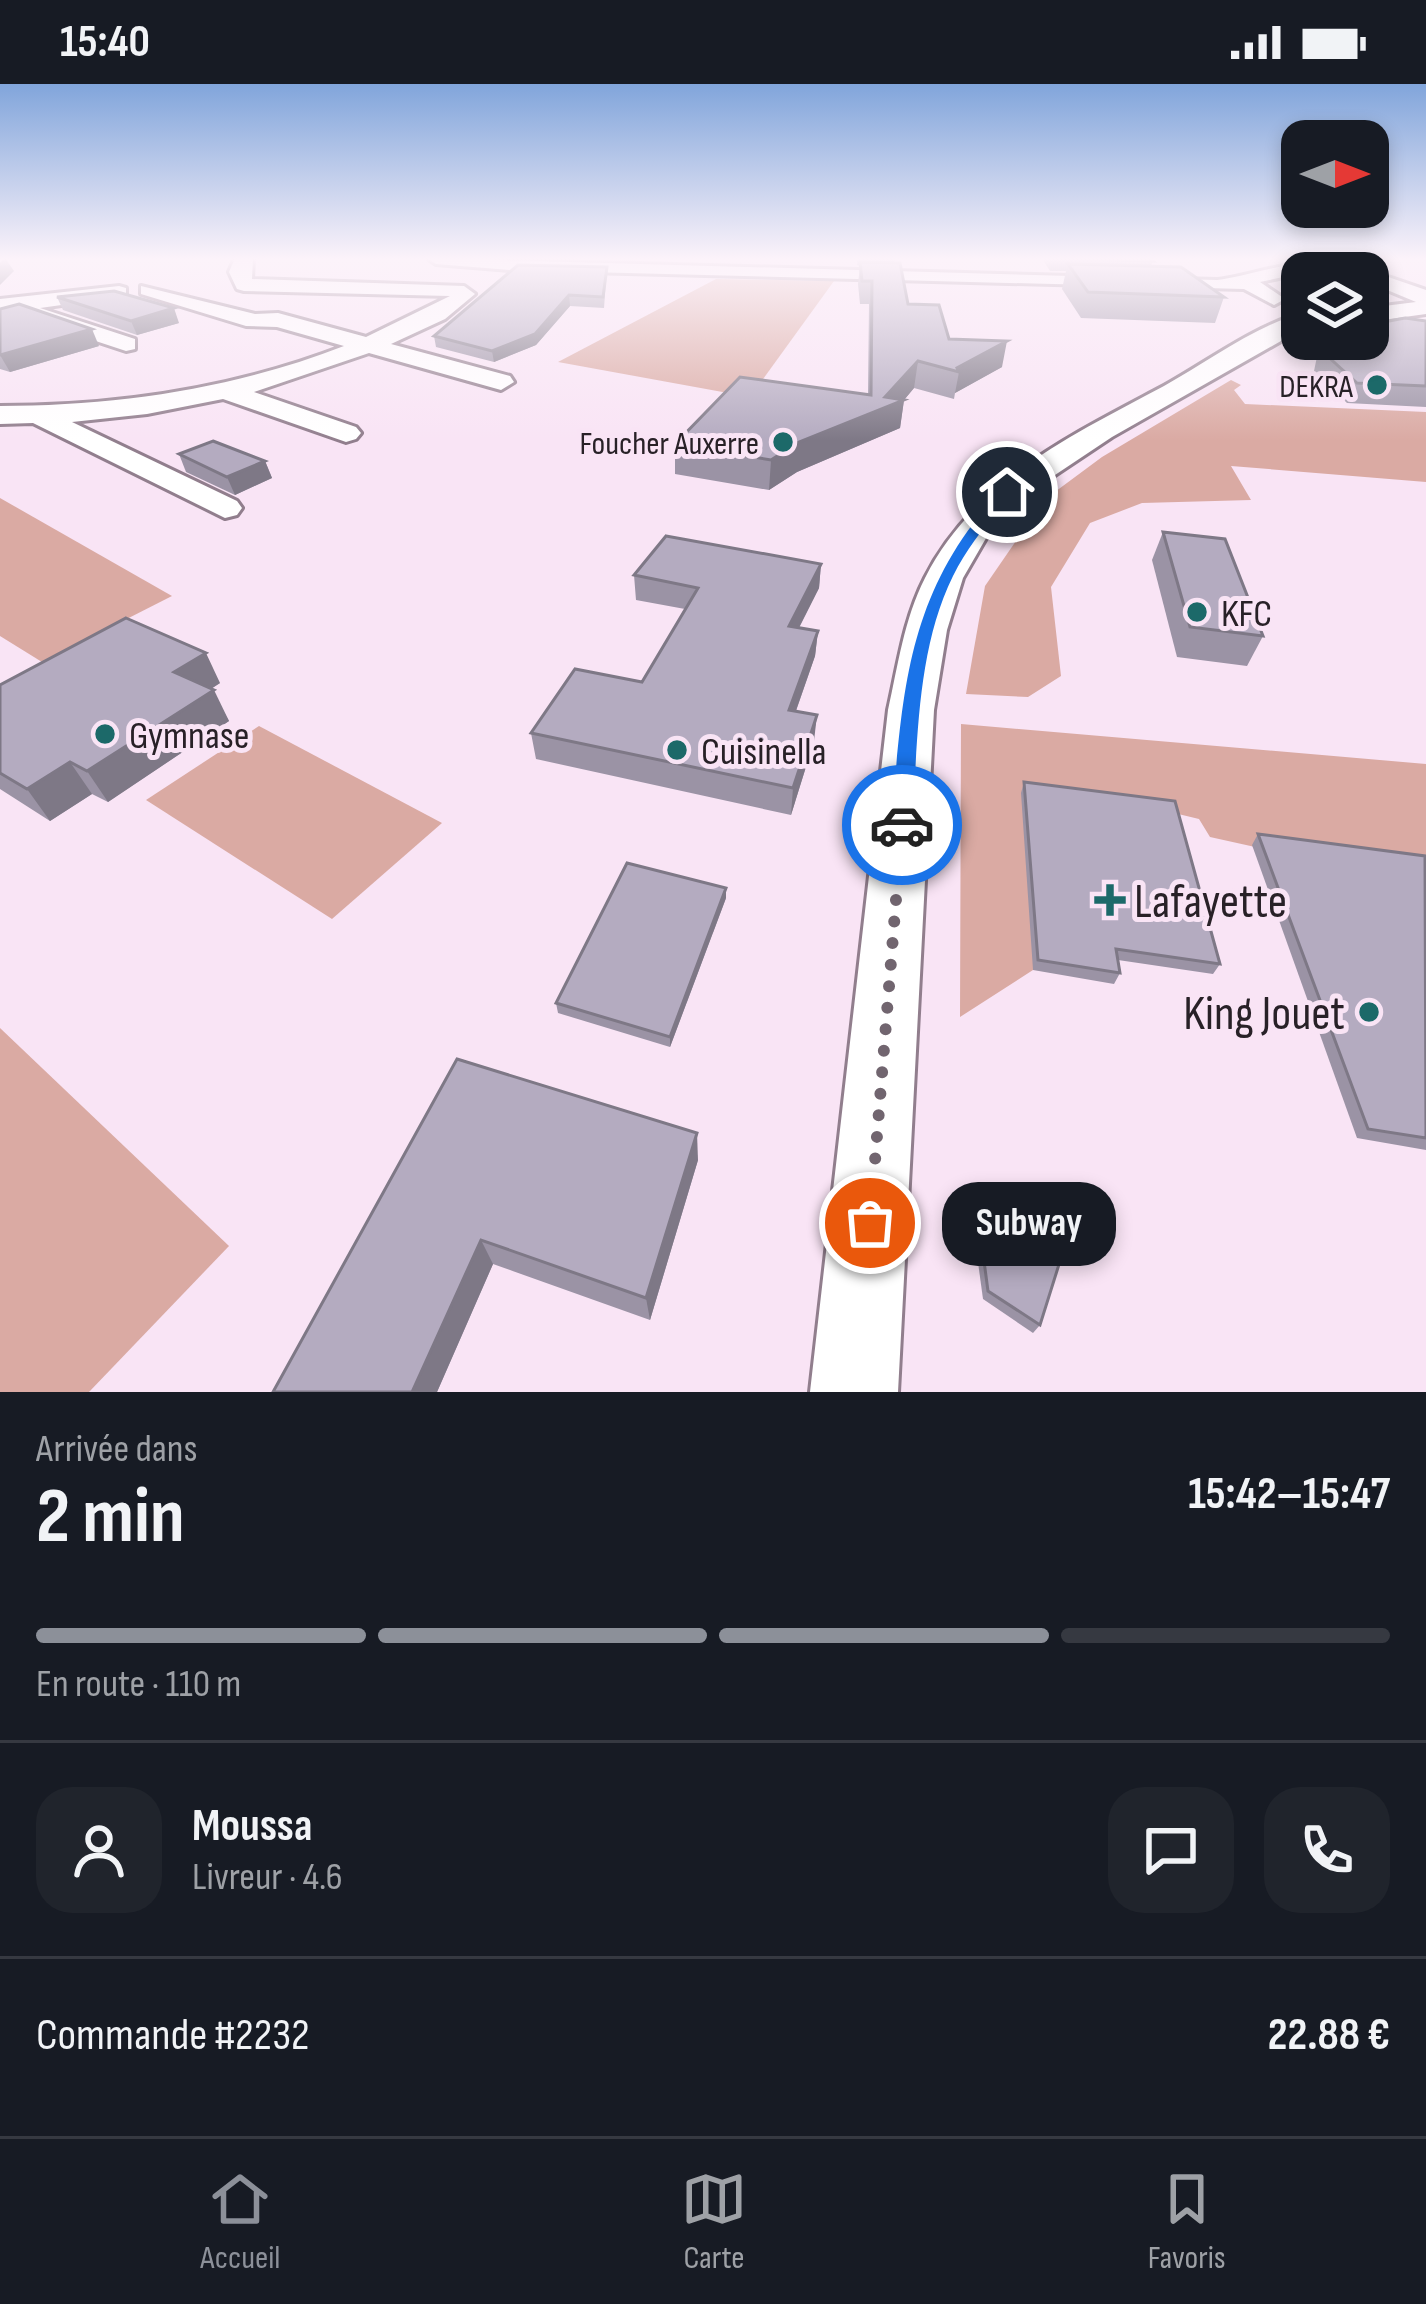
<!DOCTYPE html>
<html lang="fr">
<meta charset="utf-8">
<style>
body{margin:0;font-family:"Sofia Sans Condensed",sans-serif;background:#20242c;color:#f1f3f6;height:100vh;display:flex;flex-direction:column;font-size:45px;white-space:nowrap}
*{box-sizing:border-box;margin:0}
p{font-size:39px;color:#9ea1a6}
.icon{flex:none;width:66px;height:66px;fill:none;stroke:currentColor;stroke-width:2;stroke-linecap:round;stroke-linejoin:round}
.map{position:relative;height:1308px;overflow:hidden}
.side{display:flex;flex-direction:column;background:#171b24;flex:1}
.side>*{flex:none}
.needle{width:78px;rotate:90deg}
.controls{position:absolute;left:1281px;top:36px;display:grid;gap:24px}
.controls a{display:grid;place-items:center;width:108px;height:108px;border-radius:24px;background:#171b24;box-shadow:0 6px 18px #0003;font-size:60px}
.pin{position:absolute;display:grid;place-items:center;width:102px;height:102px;color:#fff;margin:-51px;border:6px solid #fff;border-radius:50%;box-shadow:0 3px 12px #0007}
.courier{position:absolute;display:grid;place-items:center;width:120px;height:120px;margin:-60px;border:9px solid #1a73e8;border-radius:50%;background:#fff;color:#222;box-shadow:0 3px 15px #0007}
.bubble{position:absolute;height:84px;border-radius:36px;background:#171b24;box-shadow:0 6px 18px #0003;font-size:39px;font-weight:700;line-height:84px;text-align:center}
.headline em{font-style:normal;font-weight:700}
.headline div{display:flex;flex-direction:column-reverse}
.headline{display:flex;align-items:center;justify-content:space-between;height:204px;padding:0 36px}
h1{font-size:78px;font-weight:700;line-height:90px}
.bar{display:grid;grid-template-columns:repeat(4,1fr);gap:18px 12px;align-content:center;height:144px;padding:0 36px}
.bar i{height:15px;border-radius:9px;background:#363941}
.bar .selected{background:#8c9099}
.bar p{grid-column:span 4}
.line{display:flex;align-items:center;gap:30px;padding:0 36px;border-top:3px solid #363941}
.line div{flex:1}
.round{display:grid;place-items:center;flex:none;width:126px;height:126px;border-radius:36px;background:#20242c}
.status{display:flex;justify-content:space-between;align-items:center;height:84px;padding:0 60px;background:#171b24;direction:ltr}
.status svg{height:33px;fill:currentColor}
.dock{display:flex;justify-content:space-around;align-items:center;height:168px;border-top:3px solid #363941;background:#171b24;font-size:33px;color:#9ea1a6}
.dock a{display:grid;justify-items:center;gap:6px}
.dock .selected{color:#8c9099}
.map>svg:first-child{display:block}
</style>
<div class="status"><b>15:40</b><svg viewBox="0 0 49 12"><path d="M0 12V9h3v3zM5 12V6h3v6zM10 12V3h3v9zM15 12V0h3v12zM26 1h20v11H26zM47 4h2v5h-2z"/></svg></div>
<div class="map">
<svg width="1426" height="1308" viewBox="0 0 1426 1308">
<rect width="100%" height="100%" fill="#f9e4f5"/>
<g fill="#daaaa3">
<polygon points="716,195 834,197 750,313 558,278"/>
<polygon points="1231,296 1241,301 1234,306 1245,320 1426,328 1426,398 1231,382 1251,416 1142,419 1090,439 1051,503 1061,592 1028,613 966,610 985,502 1044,416 1102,373"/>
<polygon points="0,414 172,512 42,578 0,552"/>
<polygon points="961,640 1426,680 1426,801 1210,753 1199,735 1170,728 1033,886 960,933"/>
<polygon points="259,642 442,739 332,835 146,716"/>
<polygon points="0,944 229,1162 89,1308 0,1308"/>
</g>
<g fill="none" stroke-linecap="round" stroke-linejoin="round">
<g stroke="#917e8d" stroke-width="6">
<g id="minor">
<path d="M 235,174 L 253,174 L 252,195 L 464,202 L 475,210 L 445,235 L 391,260 L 510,292 L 514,298 L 501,306 L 369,269 L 254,308 L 356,343 L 361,349 L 356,355 L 346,358 L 223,315 L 147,330 L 72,338 L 237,417 L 242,424 L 237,431 L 225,434 L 33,339 L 0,340 L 0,322 C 118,322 233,305 344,262 L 277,243 L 246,242 L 141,210 L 141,202 L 255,230 L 278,229 L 366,253 L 450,212 L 244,207 L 237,205 L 229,188 Z"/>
<path d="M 427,174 L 1217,196 C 1255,192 1320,163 1356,189 L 1302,189 L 1260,198 L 1285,215 L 1274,221 L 1244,205 L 510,186 L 436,180 Z"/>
<polygon points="1368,186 1426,206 1426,230 1368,238 1368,224 1416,218 1368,198 1368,189 1360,189"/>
<polygon points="119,202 126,204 126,212 40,224 135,255 135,265 126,267 23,233 21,226 0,229 0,215"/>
<path d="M 1302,229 L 1302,245 L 1112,353 L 1019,415 L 989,449 L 963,494 L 947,546 L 934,626 L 898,1308 L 810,1308 L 888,626 C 898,582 904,535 925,494 C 974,397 1072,351 1164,302 C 1207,278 1255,242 1302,229 Z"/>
</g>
</g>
<use href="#minor" fill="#fff" fill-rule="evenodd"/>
</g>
<g fill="#9b93a5">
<polygon points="857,174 895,174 895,178 908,220 949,255 1002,283 955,309 954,315 914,304 904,316 900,344 797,388 769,406 675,390 675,360 868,311 869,220 860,220 858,200 860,182 857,181"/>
<polygon points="1044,174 1149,174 1153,177 1151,182 1224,213 1215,239 1081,234 1062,205 1066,187 1050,187 1043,176"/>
<polygon points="607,183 604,224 570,222 536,261 494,278 436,263 434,252"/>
<polygon points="57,213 179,239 137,251 63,226"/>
<polygon points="0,225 99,262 10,288 0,285"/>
<polygon points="1426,237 1426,323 1347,319 1314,287 1319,263 1322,255 1368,255"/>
<polygon points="179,370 265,377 272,394 235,411 186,388"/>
<polygon points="1163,448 1263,552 1247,582 1177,573 1152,476"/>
<polygon points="821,480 819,504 799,544 818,547 815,572 796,627 814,657 791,731 536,675 531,649 642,598 685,525 636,516 634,491"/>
<polygon points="220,599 211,605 229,637 108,718 92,710 50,737 0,705 0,601"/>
<polygon points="1024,698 1220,880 1213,890 1118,876 1120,889 1114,900 1033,886 1021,709"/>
<polygon points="1258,750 1426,773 1426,1066 1357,1054 1252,761"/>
<polygon points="726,814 670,963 558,929 556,919"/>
<polygon points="457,975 698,1076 650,1236 493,1180 437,1308 273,1308"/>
<polygon points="982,1162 996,1170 1040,1241 1033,1249 983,1215 977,1171"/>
</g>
<g fill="#7e7886">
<polygon points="5,174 14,187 0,201 0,179"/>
<polygon points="569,211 570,222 536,261 494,278 492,267"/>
<polygon points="174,224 179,239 137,251 131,237"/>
<polygon points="92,245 99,262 10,288 0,271"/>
<polygon points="1007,257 1002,283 955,309 959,288 957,284"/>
<polygon points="918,277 914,304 904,316 900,344 797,388 769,406 771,376 799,358 885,313"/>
<polygon points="265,377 272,394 235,411 227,393"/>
<polygon points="821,480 819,504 787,567 789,542"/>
<polygon points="818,547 815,572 787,652 789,626"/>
<polygon points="206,569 220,599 190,618 174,588"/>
<polygon points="214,606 229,637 108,718 87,687"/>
<polygon points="817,631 814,657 791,731 793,704"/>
<polygon points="70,678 92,710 50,737 27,705"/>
<polygon points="726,804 726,814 670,963 670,953"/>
<polygon points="697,1049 698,1076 650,1236 646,1214"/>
<polygon points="481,1156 493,1180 437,1308 412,1308"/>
</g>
<g fill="#b4abc0" stroke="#7e7886" stroke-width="3">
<polygon points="1053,174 1149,174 1153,177"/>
<polygon points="860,178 900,179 908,220 939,221 949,255 1007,257 957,284 959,288 918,277 885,313 904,316 799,358 771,376 675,360 740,293 871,311 872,197 862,197"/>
<polygon points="1068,180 1181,183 1224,213 1088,208"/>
<polygon points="518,181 607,183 603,213 569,211 535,250 492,267 434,252"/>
<polygon points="114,207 174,224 131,237 57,213"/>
<polygon points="19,220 92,245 0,271 0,225"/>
<polygon points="1405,234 1426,237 1426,302 1357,299 1323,268 1325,255 1368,255 1368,241"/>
<polygon points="213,357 265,377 227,393 179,370"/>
<polygon points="1163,448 1225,455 1263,552 1190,543"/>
<polygon points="666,452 821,480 789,542 818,547 789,626 817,631 793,704 531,649 575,585 642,598 698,504 634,491"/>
<polygon points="126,534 206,569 174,588 214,606 87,687 70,678 27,705 0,689 0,601"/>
<polygon points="1024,698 1175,717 1220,880 1116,865 1120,889 1038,876"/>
<polygon points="1258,750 1425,772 1426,1054 1368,1045"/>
<polygon points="627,779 726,804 670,953 556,919"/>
<polygon points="457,975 697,1049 646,1214 481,1156 412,1308 273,1308"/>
<polygon points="1021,1122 1066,1158 1040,1241 988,1207 982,1162 997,1170"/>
</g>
<linearGradient id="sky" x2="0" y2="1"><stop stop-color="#81a5db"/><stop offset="0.49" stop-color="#fcf3fa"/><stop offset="1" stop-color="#fcf3fa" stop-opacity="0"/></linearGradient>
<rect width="1426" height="357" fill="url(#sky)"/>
<path fill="#1a73e8" d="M 1002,405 L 1014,408 C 991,435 969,460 953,492 C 916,567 918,660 912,741 L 902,750 L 891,741 C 903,608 905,509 1002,405 Z"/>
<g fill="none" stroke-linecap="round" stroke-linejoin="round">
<polyline stroke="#71656f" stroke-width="12" stroke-dasharray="0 21.6" points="870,1139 902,741"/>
</g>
<g fill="#1c6969" stroke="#f9e4f5" stroke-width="4.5">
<circle cx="1377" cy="301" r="12"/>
<circle cx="783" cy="358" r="12"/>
<circle cx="1197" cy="528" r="12"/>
<circle cx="105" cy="650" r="12"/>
<circle cx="677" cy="666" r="12"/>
<path d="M1104 798h12v12h12v12h-12v12h-12v-12h-12v-12h12z"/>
<circle cx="1369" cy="928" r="12"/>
</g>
<g text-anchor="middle" stroke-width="10" stroke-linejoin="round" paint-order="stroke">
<g font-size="33" fill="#282127" stroke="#f9e4f5" text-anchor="end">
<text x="1353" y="313">DEKRA</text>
<text x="759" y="370">Foucher Auxerre</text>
</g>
<g font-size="39" fill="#282127" stroke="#f9e4f5" text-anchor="start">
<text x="1221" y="542">KFC</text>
<text x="129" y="664">Gymnase</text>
<text x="701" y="680">Cuisinella</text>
</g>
<g font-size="48" fill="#282127" stroke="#f9e4f5" text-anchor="start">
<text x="1134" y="833">Lafayette</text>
<text x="1345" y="945" text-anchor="end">King Jouet</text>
</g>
</g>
</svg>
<div class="controls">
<a><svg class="needle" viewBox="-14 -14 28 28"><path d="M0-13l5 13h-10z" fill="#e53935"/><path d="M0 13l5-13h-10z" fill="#9ea1a6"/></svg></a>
<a><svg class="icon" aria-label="layers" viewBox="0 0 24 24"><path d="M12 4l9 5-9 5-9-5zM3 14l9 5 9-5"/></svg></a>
</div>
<div class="pin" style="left:870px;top:1139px;background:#ea580c"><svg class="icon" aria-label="bag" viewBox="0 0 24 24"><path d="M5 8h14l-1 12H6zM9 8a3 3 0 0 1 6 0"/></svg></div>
<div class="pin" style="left:1007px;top:408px;background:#1f2937"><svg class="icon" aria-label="home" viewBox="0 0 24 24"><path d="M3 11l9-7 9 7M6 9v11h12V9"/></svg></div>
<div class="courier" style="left:902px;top:741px"><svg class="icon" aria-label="car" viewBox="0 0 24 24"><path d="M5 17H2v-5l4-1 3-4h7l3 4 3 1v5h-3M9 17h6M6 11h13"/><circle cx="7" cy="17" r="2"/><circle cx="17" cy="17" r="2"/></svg></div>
<div class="bubble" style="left:942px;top:1098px;width:174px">Subway</div>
</div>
<section class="side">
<div class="headline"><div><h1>2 min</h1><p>Arrivée dans</p></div><em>15:42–15:47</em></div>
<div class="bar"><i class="selected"></i><i class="selected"></i><i class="selected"></i><i></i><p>En route · 110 m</p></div>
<div class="line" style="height:216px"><a class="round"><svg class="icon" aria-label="person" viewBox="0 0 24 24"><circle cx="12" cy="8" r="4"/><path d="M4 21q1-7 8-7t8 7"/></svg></a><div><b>Moussa</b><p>Livreur · 4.6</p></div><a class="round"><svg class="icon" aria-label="chat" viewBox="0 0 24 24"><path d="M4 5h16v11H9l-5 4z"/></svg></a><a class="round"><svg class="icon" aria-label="phone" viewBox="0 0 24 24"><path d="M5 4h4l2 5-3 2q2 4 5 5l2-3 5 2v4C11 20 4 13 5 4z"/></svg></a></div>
<div class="line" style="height:156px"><div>Commande #2232</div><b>22.88 €</b></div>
</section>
<nav class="dock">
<a class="selected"><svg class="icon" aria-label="home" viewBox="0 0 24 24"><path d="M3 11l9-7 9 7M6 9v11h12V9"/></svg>Accueil</a>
<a><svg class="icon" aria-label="map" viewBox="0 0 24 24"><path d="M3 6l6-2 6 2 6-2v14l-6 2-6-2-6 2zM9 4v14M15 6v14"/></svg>Carte</a>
<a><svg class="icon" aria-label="saved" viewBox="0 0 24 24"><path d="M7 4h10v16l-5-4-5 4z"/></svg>Favoris</a>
</nav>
